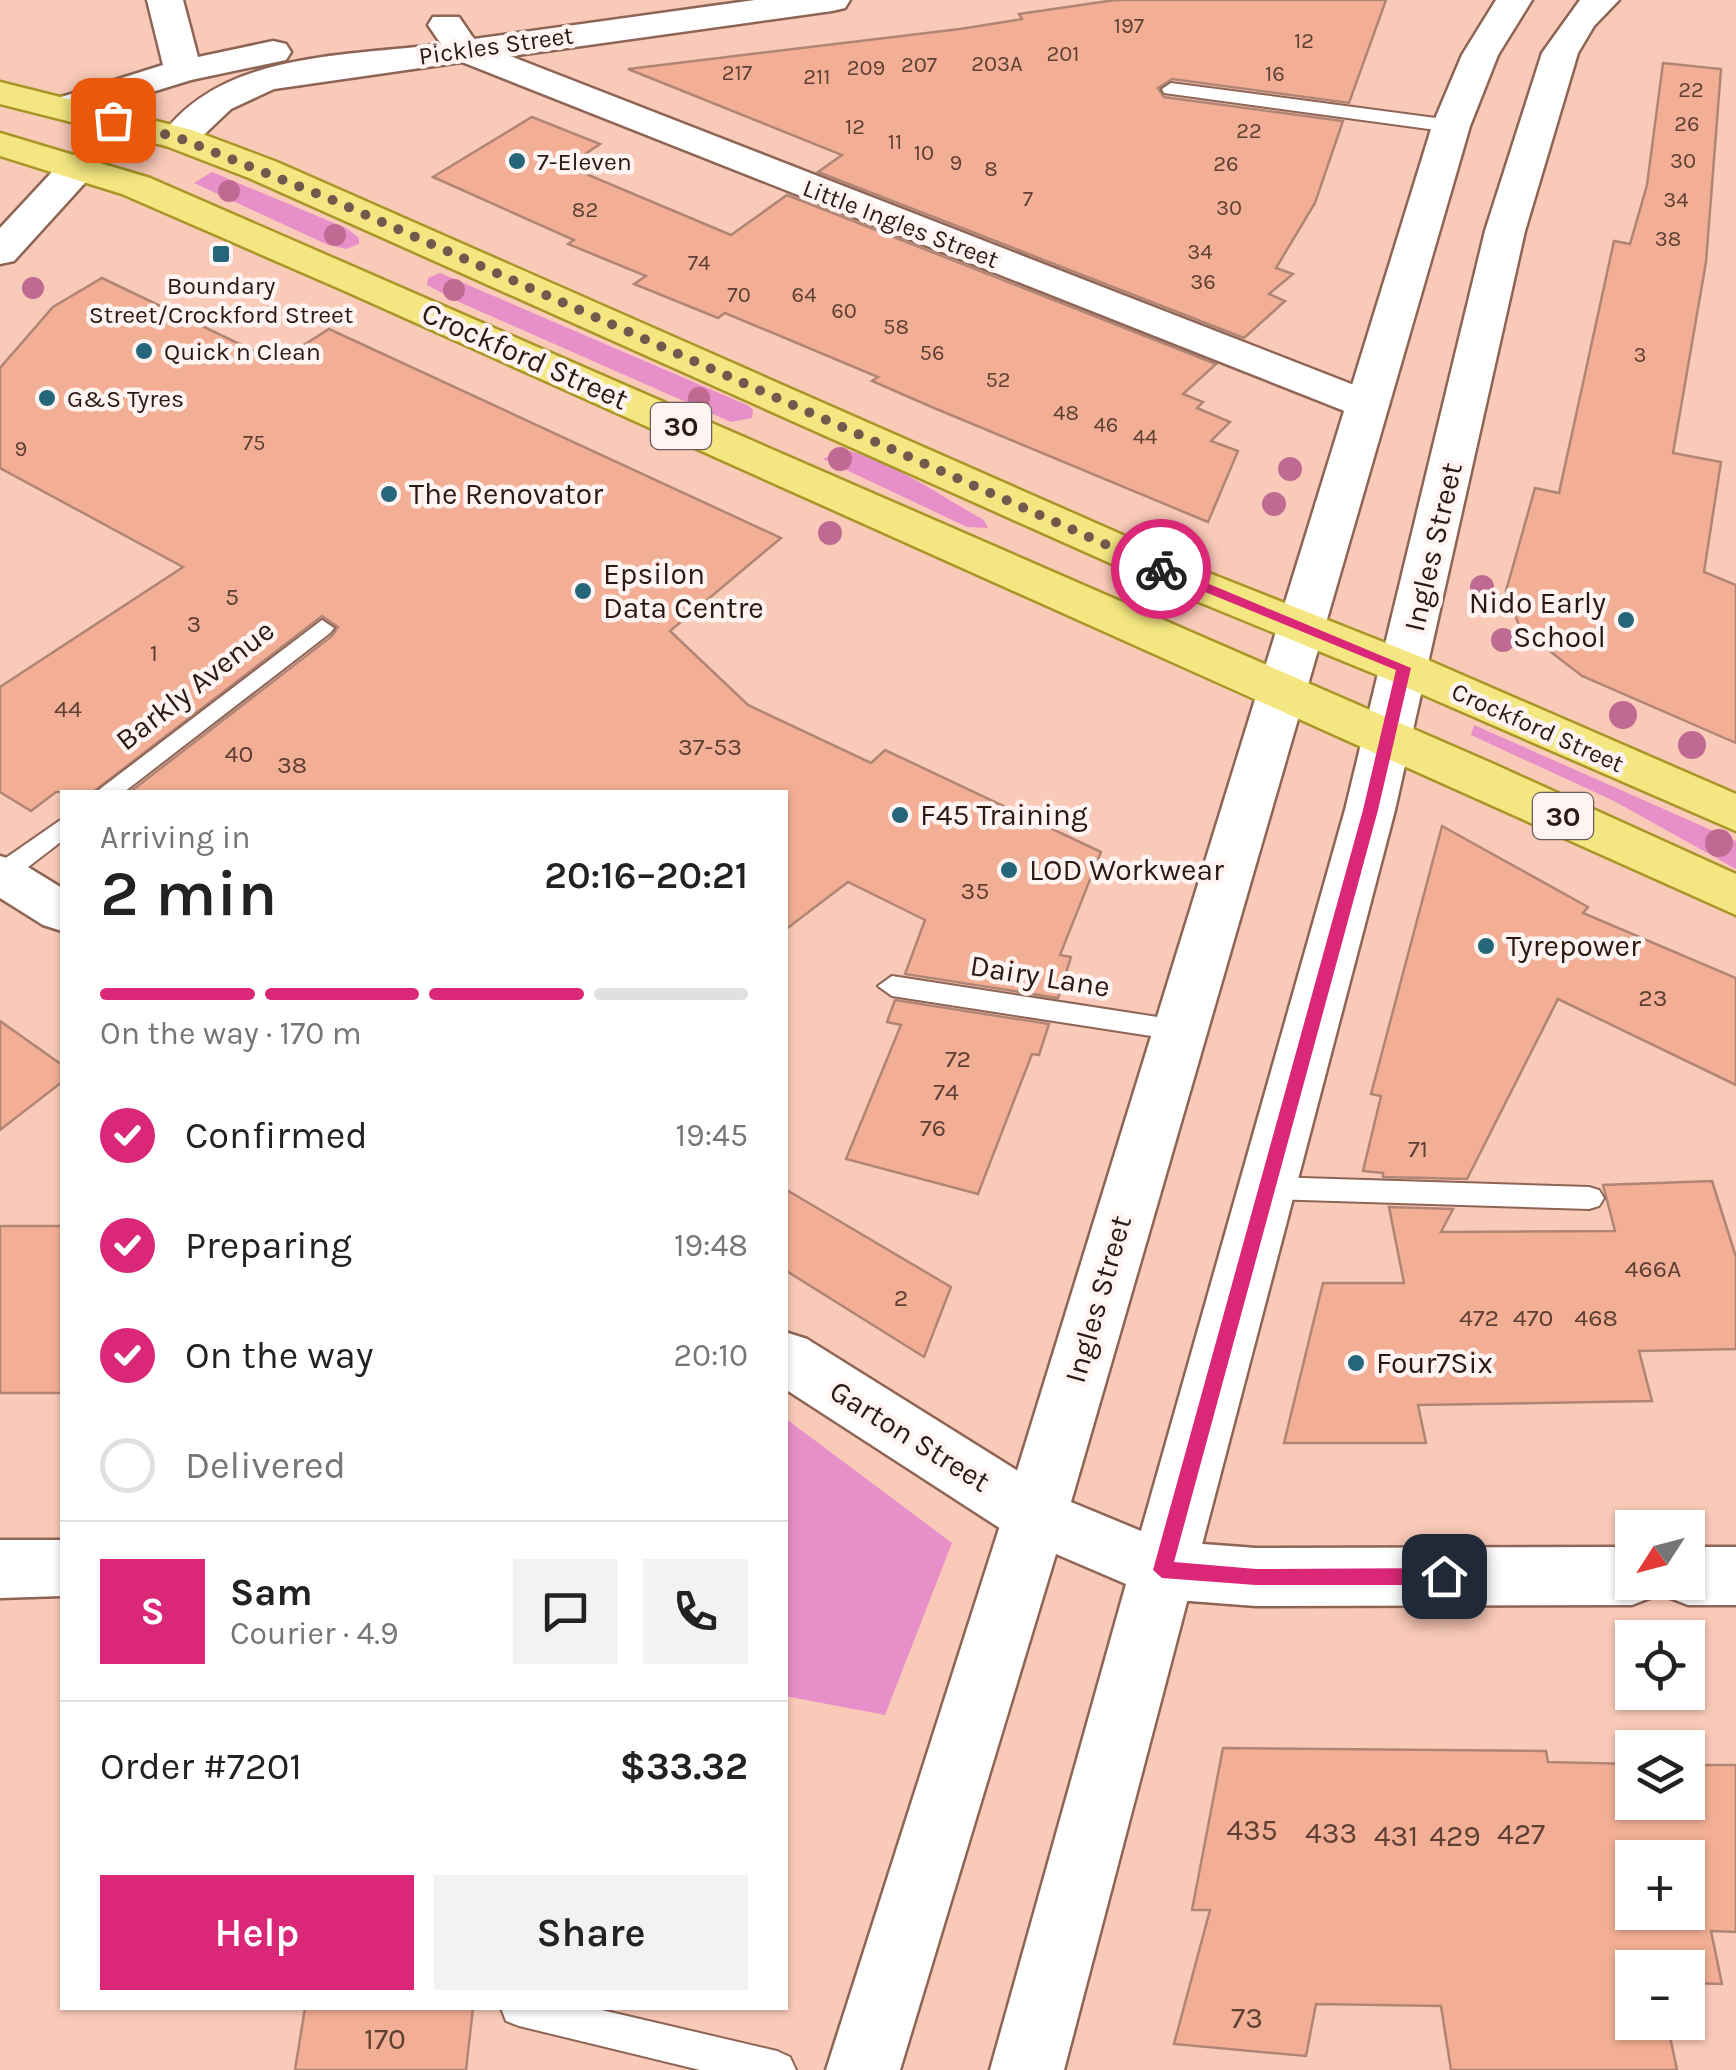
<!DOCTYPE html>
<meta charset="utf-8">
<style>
body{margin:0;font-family:Karla,sans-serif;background:#f2f2f2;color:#222;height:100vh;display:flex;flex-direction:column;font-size:38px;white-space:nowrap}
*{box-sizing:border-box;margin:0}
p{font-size:32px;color:#767676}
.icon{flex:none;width:55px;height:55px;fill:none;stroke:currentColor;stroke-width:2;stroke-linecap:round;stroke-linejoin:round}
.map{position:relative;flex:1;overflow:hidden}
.drawer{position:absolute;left:60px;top:790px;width:728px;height:1220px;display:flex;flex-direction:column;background:#fff;border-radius:0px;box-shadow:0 2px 8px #0004}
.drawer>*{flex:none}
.needle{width:65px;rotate:234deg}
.tools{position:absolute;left:1615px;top:1510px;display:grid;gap:20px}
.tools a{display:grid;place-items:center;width:90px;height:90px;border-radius:0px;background:#fff;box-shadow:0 2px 8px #0004;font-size:50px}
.pin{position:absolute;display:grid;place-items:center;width:85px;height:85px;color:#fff;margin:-42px;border-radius:20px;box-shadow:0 5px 15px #0006}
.courier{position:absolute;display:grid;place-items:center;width:100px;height:100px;margin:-50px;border:8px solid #db2777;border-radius:50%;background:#fff;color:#222;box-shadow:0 2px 12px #0007}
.summary em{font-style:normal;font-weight:600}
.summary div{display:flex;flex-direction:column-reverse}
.summary{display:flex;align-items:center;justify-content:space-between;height:170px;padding:0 40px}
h1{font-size:65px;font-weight:600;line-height:75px}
.bar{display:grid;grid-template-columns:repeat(4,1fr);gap:15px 10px;align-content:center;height:120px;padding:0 40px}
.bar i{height:12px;border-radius:8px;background:#e0e0e0}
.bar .on{background:#db2777}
.bar p{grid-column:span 4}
.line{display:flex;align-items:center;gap:25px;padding:0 40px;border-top:2px solid #e0e0e0}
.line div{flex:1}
.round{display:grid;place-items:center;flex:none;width:105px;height:105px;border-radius:0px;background:#f2f2f2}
ol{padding:0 40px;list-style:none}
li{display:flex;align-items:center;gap:30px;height:110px}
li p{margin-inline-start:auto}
li .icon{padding:10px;border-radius:50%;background:#db2777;color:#fff;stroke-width:4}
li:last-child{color:#767676}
li i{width:55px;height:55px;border:5px solid #e0e0e0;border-radius:50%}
.button{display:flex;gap:20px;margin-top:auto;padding:20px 40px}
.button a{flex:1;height:115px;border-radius:0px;background:#db2777;color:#fff;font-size:40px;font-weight:600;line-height:115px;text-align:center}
.button a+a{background:#f2f2f2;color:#222}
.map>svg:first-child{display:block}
</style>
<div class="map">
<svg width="1736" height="2070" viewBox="0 0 1736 2070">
<rect width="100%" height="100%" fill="#facab8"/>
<g fill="#e78fc8">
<polygon points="212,172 346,228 359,238 359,244 346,249 326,244 194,183"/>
<polygon points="440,273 747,405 753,410 752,418 731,422 459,302 427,285 428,278"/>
<path d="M 842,449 C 891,460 940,496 984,520 L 988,528 L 967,527 L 823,459 Z"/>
<polygon points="1474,725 1736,841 1736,869 1614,801 1471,735"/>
<polygon points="785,1418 952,1543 885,1715 785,1696"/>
</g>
<g fill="#f3af95" stroke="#b18575" stroke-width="2.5" fill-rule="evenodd">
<polygon points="1115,0 1386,0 1349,103 1172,79 1158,88 1164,97 1343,121 1315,203 1276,268 1293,274 1269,294 1285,301 1244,338 818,172 842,155 628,69 960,29 1022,19 1019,14"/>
<polygon points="1663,63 1721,69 1706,262 1673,453 1721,462 1704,572 1736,585 1736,743 1582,676 1520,628 1506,591 1535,488 1559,493 1614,241 1630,244 1647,185"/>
<polygon points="532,117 600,144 567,166 731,235 787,195 1216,364 1183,394 1203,402 1197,408 1230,422 1211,441 1238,451 1208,522 934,408 872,381 878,377 725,313 718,318 634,284 646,276 568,244 574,240 433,177"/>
<polygon points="102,278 277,362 329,329 781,538 670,631 748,705 871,763 885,750 1101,852 1060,955 1071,957 1058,998 905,974 925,920 848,882 785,930 785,792 130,792 332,636 338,627 322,616 93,792 56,792 31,811 0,792 0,687 183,567 0,468 0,368 53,307"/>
<polygon points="1442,826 1588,907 1583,913 1736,978 1736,1085 1558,999 1467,1179 1383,1177 1383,1173 1363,1171 1381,1096 1371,1094"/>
<polygon points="895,1000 1049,1024 1039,1055 1032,1054 978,1194 846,1159 901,1025 887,1022"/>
<polygon points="0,1021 62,1065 62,1082 0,1130"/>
<polygon points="1712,1181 1736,1257 1736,1349 1639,1351 1652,1401 1418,1405 1426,1443 1284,1443 1323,1283 1404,1283 1389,1207 1453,1209 1441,1232 1615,1231 1603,1185"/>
<polygon points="785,1189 951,1287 924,1357 785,1270"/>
<rect x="0" y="1226" width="62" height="167"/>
<path d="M 1223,1748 L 1546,1751 L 1548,1762 L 1632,1764 L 1632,1802 L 1688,1802 L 1688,1765 L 1736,1765 L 1736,1932 L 1711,1931 L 1722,1984 L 1688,1983 L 1688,1968 L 1632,1968 L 1632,2022 L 1667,2022 L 1677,2070 L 1451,2070 L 1441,2006 L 1316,2004 L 1306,2056 L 1174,2044 L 1210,1910 L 1192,1910 ZM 1632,1858 L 1688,1858 L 1688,1912 L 1632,1912 Z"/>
<polygon points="305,2008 473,2008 466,2070 295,2070"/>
</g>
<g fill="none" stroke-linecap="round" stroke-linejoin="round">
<g stroke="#8e6455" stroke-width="4">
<g id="service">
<polygon points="1171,83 1451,120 1460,126 1451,132 1164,93 1162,89"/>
<polygon points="322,620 334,628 330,633 124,792 96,792"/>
<polygon points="62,819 62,841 10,881 0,884 0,862"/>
<polygon points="892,976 1177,1020 1191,1030 1177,1040 892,996 878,986"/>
<polygon points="1267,1177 1589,1187 1599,1190 1604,1198 1599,1206 1589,1209 1267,1199 1257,1196 1253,1188 1257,1180"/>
<polygon points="501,2008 593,2008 777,2051 790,2057 796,2070 700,2070 519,2026 506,2021"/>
</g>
</g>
<g stroke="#8e6455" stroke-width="5">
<g id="minor">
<polygon points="147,0 183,0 198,57 273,41 286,44 291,52 286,60 191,80 68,118 55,115 49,107 55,99 163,65"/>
<path d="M 755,0 L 850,0 L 845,8 L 832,11 L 510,56 L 1382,396 L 1389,405 L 1382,414 L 1367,418 L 1352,414 L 462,62 L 274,89 L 231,109 L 192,146 L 166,146 L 160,138 C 220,51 346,57 441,44 L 428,25 L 433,17 L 459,17 L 474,39 Z"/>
<polygon points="79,154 93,158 98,166 93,174 14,261 0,264 0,228 65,158"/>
<polygon points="0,856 18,861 62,888 62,931 43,925 0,898"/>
<polygon points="785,1332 807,1339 1058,1496 1067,1516 1058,1536 1035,1544 1012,1536 785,1389"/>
<polygon points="0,1540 62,1540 62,1596 0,1598"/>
<polygon points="1163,1541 1256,1548 1632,1547 1632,1582 1688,1582 1688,1547 1736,1547 1736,1605 1688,1605 1665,1596 1660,1586 1655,1596 1632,1605 1256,1606 1163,1599 1140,1590 1130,1570 1140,1550"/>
</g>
</g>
<g stroke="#8e6455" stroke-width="5">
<polygon id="tertiary" points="1496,0 1532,0 1498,55 1470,126 1071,1502 1141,1531 1345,810 1485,231 1542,53 1580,0 1619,0 1594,26 1578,53 1525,231 1395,810 1064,2070 990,2070 1126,1584 1056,1554 900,2070 826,2070 1003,1516 1432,126 1462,55"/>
</g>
<g stroke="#a99525" stroke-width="5">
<g id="primary">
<polygon points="0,82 192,130 277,162 1209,573 1421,657 1736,794 1736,831 1387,679 1177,593 249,178 166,146 0,104"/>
<polygon points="0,133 150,178 1496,765 1736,874 1736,915 347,292 122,194 0,156"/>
</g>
</g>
<use href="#service" fill="#fff" fill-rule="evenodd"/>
<use href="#minor" fill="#fff" fill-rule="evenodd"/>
<use href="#tertiary" fill="#fff" fill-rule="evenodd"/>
<use href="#primary" fill="#f4e782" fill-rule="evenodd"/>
</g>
<g fill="#c06992">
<circle cx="229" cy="191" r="11"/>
<circle cx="335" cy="235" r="11"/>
<circle cx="33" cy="288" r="11"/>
<circle cx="454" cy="290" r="11"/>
<circle cx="699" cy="398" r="11"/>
<circle cx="840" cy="459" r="12"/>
<circle cx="1290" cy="469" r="12"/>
<circle cx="1274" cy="504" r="12"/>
<circle cx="830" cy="533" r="12"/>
<circle cx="1482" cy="587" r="12"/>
<circle cx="1503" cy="640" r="12"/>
<circle cx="1623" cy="715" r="14"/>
<circle cx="1692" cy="745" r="14"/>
<circle cx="1719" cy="843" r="14"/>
</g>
<polygon fill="#db2777" points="1156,566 1166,566 1411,668 1378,810 1174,1562 1256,1569 1444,1568 1454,1576 1444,1585 1256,1585 1162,1578 1153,1570 1363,810 1396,670 1156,572"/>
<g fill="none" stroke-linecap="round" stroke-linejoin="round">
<polyline stroke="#73584d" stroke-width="10" stroke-dasharray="0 18" points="113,120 179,138 328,198 1161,569"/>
</g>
<g fill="#25667a" stroke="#fff4f1" stroke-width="4">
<circle cx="517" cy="161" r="10"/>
<rect x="211" y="244" width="20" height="20" rx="5"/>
<circle cx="144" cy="351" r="10"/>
<circle cx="47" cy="398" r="10"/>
<circle cx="389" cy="494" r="10"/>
<circle cx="583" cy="591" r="10"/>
<circle cx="1626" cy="620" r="10"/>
<circle cx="900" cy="815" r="10"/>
<circle cx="1009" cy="870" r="10"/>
<circle cx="1486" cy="946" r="10"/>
<circle cx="1356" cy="1363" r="10"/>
</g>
<g text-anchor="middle" stroke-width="9" stroke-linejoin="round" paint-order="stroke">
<g font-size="22" fill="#5d3f34">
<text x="1129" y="33">197</text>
<text x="1304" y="48">12</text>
<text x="1063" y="61">201</text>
<text x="997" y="71">203A</text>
<text x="919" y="72">207</text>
<text x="866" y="75">209</text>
<text x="737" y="80">217</text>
<text x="1275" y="81">16</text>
<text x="817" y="84">211</text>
<text x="1691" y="97">22</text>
<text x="1687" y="131">26</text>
<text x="855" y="134">12</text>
<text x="1249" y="138">22</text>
<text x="895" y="149">11</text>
<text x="924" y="160">10</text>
<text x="1683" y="168">30</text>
<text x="956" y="170">9</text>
<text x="1226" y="171">26</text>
<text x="991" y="176">8</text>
<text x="1028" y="206">7</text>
<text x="1676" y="207">34</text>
<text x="1229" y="215">30</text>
<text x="585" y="217">82</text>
<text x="1668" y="246">38</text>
<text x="1200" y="259">34</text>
<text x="699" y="270">74</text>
<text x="1203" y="289">36</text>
<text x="739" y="302">70</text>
<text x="804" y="302">64</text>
<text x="844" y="318">60</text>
<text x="896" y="334">58</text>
<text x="932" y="360">56</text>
<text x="1640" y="362">3</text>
<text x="998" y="387">52</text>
<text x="1066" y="420">48</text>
<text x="1106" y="432">46</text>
<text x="1145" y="444">44</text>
<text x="254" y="450">75</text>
<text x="21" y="456">9</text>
</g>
<g font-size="25" fill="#2b1a13" stroke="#fff4f1">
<text transform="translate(496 45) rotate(-8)" y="9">Pickles Street</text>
<text transform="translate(901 223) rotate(21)" y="9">Little Ingles Street</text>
<text transform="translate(1538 727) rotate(24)" y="9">Crockford Street</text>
</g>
<g font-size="25" fill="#2b1a13" stroke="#fff4f1" text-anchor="start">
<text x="537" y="170">7-Eleven</text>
<text x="221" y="294" text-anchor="middle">Boundary<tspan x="221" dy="29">Street/Crockford Street</tspan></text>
<text x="164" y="360">Quick n Clean</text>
<text x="67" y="407">G&amp;S Tyres</text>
</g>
<g font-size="25" fill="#5d3f34">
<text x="232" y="605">5</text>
<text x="194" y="632">3</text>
<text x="154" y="661">1</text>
<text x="68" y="717">44</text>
<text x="710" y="755">37-53</text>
<text x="239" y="762">40</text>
<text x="292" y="773">38</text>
<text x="975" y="899">35</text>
<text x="1653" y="1006">23</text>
<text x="958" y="1067">72</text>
<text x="946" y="1100">74</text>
<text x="933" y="1136">76</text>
<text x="1418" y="1157">71</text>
<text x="1653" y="1277">466A</text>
<text x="901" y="1306">2</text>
<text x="1479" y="1326">472</text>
<text x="1533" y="1326">470</text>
<text x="1596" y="1326">468</text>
</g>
<g fill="#fff4f1" stroke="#6b5b56" stroke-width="2.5">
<rect x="651" y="403" width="60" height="46" rx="8"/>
<rect x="1533" y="793" width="60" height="46" rx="8"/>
</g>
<g font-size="28" font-weight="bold" fill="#2b1a13">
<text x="681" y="436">30</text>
<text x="1563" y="826">30</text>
</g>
<g font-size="30" fill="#2b1a13" stroke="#fff4f1">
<text transform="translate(525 356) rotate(24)" y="10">Crockford Street</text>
<text transform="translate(1433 547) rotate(-77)" y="10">Ingles Street</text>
<text transform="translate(195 685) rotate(-38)" y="10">Barkly Avenue</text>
<text transform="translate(1040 976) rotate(9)" y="10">Dairy Lane</text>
<text transform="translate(1098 1299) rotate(-74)" y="10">Ingles Street</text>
<text transform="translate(910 1436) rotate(32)" y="10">Garton Street</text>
</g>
<g font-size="30" fill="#2b1a13" stroke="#fff4f1" text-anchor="start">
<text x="409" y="504">The Renovator</text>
<text x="603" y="584">Epsilon<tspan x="603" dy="34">Data Centre</tspan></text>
<text x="1606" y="613" text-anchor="end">Nido Early<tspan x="1606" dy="34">School</tspan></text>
<text x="920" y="825">F45 Training</text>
<text x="1029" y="880">LOD Workwear</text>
<text x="1506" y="956">Tyrepower</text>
<text x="1376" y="1373">Four7Six</text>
</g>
<g font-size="30" fill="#5d3f34">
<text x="1252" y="1840">435</text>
<text x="1331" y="1843">433</text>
<text x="1521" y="1844">427</text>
<text x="1396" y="1846">431</text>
<text x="1455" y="1846">429</text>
<text x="1247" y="2028">73</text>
<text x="385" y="2049">170</text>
</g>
</g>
</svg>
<div class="tools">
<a><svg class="needle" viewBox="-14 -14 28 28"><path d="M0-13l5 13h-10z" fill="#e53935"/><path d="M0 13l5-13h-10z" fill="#767676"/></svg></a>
<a><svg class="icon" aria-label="locate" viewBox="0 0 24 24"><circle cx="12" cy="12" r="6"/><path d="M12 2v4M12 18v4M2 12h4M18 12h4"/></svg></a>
<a><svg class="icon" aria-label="layers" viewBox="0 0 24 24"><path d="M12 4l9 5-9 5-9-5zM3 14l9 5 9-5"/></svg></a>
<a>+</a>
<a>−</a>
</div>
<div class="pin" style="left:113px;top:120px;background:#ea580c"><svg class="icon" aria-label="bag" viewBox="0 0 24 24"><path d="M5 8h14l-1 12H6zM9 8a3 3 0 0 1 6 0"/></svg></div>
<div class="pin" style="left:1444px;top:1576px;background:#1f2937"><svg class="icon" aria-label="home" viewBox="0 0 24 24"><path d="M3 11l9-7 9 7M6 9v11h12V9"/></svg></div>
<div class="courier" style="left:1161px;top:569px"><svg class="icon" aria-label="bike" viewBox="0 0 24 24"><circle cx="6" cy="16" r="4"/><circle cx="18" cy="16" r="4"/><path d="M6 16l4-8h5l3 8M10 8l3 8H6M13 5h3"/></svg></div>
<section class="drawer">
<div class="summary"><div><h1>2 min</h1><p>Arriving in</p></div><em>20:16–20:21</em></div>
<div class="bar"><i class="on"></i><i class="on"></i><i class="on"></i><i></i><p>On the way · 170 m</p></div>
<ol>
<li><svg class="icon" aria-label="check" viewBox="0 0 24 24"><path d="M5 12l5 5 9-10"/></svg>Confirmed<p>19:45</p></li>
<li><svg class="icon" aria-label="check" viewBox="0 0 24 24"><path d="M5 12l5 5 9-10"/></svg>Preparing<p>19:48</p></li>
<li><svg class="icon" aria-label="check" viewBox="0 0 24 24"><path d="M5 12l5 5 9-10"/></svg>On the way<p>20:10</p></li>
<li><i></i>Delivered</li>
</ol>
<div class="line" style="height:180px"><b class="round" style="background:#db2777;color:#fff">S</b><div><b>Sam</b><p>Courier · 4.9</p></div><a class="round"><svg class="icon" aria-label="chat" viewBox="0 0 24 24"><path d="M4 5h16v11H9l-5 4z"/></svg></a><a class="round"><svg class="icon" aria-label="phone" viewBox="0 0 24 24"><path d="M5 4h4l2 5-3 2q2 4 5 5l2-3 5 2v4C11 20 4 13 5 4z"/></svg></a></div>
<div class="line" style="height:130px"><div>Order #7201</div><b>$33.32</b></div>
<div class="button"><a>Help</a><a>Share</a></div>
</section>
</div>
